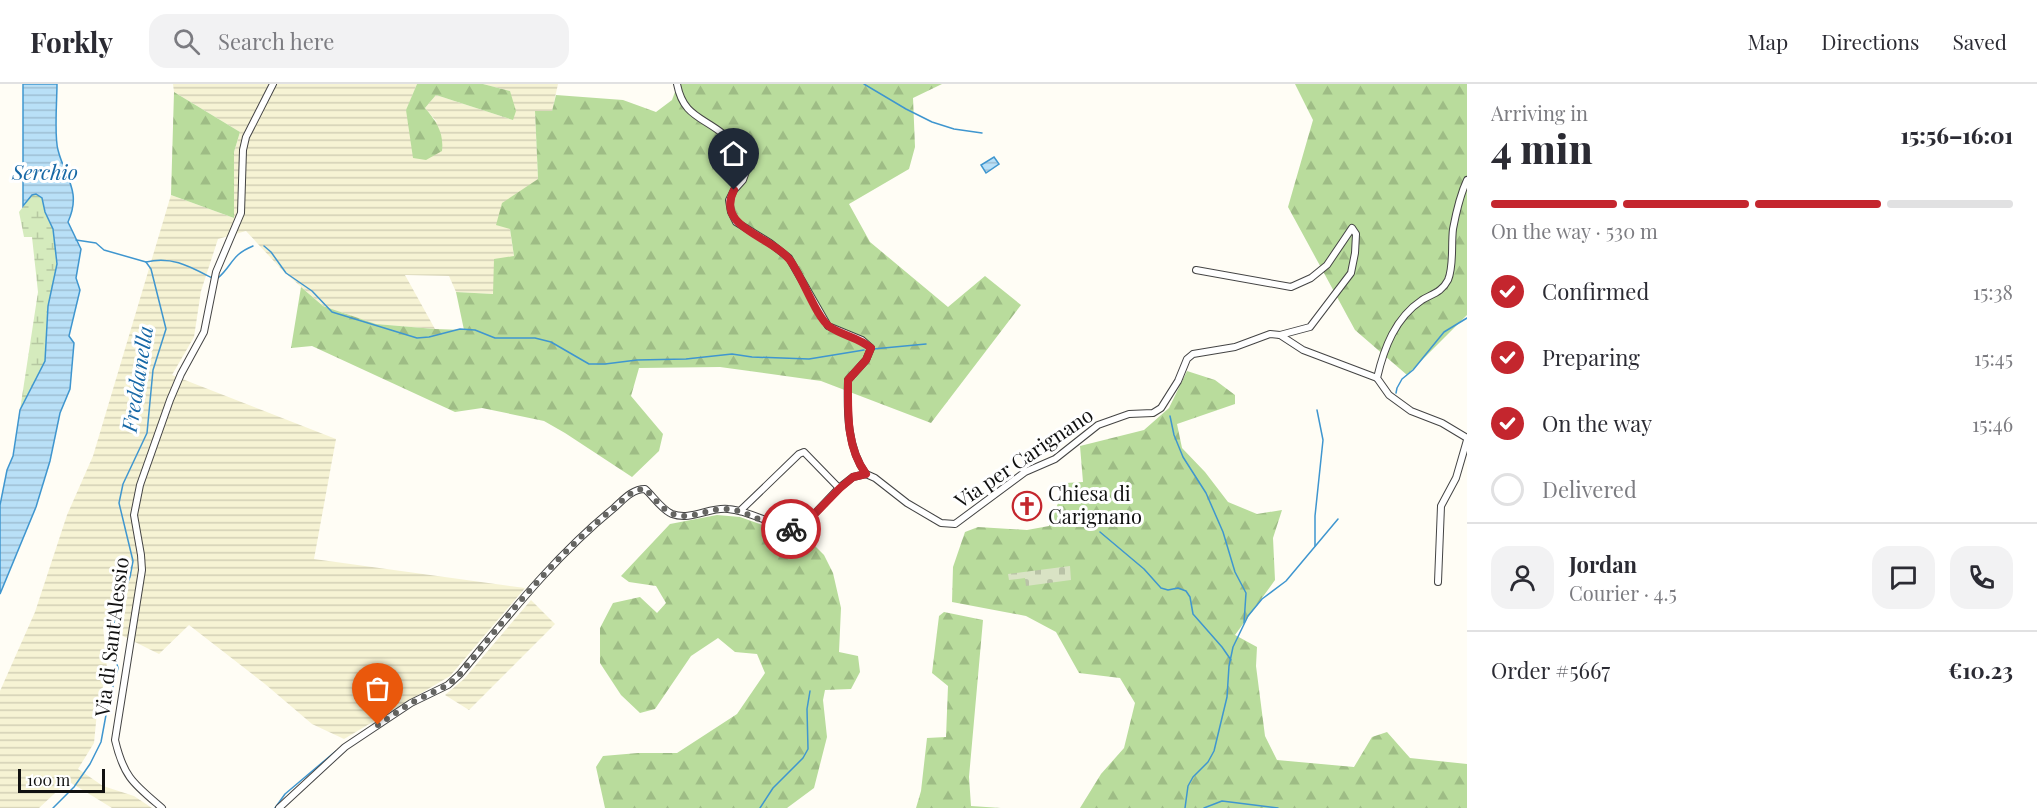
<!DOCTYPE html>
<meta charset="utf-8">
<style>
body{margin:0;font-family:"Playfair Display",serif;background:#f2f2f3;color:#2b2b33;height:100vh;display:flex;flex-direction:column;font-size:22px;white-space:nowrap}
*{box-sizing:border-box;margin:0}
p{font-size:20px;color:#7c7c81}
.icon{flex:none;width:33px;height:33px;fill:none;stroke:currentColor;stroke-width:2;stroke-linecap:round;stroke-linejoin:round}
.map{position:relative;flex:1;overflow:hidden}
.panel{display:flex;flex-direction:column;background:#fff;width:570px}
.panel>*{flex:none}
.scale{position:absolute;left:18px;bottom:15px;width:87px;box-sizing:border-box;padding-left:6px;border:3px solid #111;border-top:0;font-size:16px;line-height:21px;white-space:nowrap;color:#111;-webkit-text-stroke:4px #fff;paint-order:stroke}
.pin{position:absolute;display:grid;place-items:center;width:51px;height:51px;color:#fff;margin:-62px -26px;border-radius:50% 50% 50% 0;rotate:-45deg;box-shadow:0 0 6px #0007}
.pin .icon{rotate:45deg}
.courier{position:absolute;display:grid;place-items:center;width:60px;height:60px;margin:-30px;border:4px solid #c4262e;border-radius:50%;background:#fff;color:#222;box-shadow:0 2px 8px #0007}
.overview em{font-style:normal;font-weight:800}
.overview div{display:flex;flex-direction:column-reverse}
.overview{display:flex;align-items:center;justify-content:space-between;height:102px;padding:0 24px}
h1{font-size:39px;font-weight:800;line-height:45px}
.bar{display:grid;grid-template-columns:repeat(4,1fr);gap:9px 6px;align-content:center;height:72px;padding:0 24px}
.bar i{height:8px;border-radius:4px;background:#e1e1e2}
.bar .on{background:#c4262e}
.bar p{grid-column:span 4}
.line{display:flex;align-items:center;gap:15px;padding:0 24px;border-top:2px solid #e1e1e2}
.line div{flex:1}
.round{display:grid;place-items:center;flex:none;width:63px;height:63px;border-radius:18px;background:#f2f2f3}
ol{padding:0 24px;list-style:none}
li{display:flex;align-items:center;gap:18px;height:66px}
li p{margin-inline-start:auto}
li .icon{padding:6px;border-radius:50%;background:#c4262e;color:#fff;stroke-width:4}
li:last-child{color:#7c7c81}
li i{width:33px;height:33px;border:3px solid #e1e1e2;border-radius:50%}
header{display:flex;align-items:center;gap:36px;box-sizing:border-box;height:84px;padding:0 30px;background:#fff;border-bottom:2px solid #e1e1e2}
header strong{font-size:28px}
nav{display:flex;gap:33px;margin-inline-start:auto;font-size:21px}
.search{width:420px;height:54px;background:#f2f2f3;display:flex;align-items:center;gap:15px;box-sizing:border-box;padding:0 21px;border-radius:18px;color:#7c7c81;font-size:22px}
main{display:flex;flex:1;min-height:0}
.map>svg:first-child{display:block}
</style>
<header>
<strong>Forkly</strong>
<div class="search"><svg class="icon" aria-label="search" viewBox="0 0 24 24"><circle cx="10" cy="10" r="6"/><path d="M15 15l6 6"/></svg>Search here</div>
<nav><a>Map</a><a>Directions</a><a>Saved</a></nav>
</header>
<main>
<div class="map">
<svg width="1467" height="724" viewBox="0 0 1467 724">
<defs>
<pattern id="farmland-rules" width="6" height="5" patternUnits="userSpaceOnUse" patternTransform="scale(1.5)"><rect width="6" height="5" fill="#f6f3d4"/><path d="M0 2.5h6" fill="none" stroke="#d2cfb5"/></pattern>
<pattern id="forest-firs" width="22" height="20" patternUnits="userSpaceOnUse" patternTransform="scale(1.5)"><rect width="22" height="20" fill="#b9dc9c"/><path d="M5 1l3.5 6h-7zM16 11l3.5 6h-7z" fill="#9ebc85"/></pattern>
<pattern id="wetland-marsh" width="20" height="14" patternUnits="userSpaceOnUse" patternTransform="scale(1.5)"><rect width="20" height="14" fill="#d5ebbd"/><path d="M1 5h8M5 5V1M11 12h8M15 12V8" fill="none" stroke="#b6c8a1"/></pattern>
<pattern id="cemetery-stones" width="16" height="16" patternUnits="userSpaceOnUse" patternTransform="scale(1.5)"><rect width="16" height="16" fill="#d9e3c4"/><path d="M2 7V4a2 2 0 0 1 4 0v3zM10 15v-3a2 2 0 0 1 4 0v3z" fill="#b9c2a7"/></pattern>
<pattern id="water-rules" width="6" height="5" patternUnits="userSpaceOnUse" patternTransform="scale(1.5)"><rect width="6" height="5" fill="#b9e0f7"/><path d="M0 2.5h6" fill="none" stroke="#9ebfd3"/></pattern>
</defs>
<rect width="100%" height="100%" fill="#fffdf5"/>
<g fill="url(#farmland-rules)">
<polygon points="173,0 417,0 406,27 437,38 425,24 436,11 513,36 510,7 483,0 558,0 552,27 535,27 538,95 510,145 514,172 494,210 456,208 449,192 405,191 435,245 376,240 323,222 283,187 246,147 218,155 201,207 194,253 172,291 336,355 314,475 525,504 450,592 344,655 312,640 265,600 189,541 159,570 103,542 107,585 97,628 94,659 78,685 103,702 134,712 152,724 112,724 68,697 39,724 0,724 0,607 35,528 67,431 93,372 171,111 234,134 234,68 240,48 174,8"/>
<polygon points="531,516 555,540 469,626 445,611 464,595"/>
</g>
<g fill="url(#forest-firs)">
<path d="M 417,0 L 483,0 L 510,7 L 516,27 L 513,36 L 436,11 L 425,24 C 437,38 444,49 442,67 L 426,76 L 413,74 L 406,26 Z"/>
<polygon points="678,0 942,0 913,14 915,63 909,85 849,120 870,158 948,223 985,192 1021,221 931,339 821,297 720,283 639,284 631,312 663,350 659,367 632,393 565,349 544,337 482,324 455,328 312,262 291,264 301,203 323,222 376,240 435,245 464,246 456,208 493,210 494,175 514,172 510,145 496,141 502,119 538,95 535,27 552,27 556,11 623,16 656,28 672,16"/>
<polygon points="1295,0 1467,0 1467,231 1407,291 1355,246 1288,123 1313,36"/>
<polygon points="174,8 240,48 234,68 234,134 171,111"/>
<polygon points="1187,287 1215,296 1235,311 1235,320 1177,340 1182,364 1205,388 1228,418 1257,430 1282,426 1273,454 1275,496 1235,551 1257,563 1256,582 1265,652 1277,676 1354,683 1372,653 1387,648 1410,674 1467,680 1467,724 1080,724 1101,690 1124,664 1135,619 1120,594 1079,589 1056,548 1026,532 952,518 953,483 965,448 978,443 1027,446 1049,442 1066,399 1083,398 1080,362 1144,346 1169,324"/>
<polygon points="717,431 740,433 780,447 802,449 824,471 833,489 841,524 839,568 858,572 860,588 851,605 825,606 823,616 827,653 814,704 787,724 605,724 596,683 603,672 638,669 677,669 737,630 765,589 757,570 735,568 718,554 691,572 655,625 640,629 621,611 600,579 600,544 613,519 640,513 657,529 666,519 656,502 629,498 621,492 670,440"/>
<polygon points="944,528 983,536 969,693 971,722 1001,724 916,724 921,707 927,654 946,653 948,602 932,589 939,532"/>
</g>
<polygon fill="url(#wetland-marsh)" points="36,110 42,114 45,128 53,145 57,180 48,222 45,277 20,326 38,208 32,153 24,153 19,128 32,111"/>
<polygon fill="url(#cemetery-stones)" points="1070,482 1071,496 1026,502 1025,494 1009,496 1008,490"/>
<g fill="url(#water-rules)" stroke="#3f96cf" stroke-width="1.5">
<path d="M 23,0 L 57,0 C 57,17 54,52 58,66 C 65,94 82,107 68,138 L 81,165 L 76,194 L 80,206 L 69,252 L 74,259 L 70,305 L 60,329 L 50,377 L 36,423 L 0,510 L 0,421 L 7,386 L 13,372 L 20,326 L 45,277 L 48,222 L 57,180 L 53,145 L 45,128 L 42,114 L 36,110 L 32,111 L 23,122 Z"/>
<polygon points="994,73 999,80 986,89 981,81"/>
</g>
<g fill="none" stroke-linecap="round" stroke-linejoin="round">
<g stroke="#3f96cf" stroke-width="1.5">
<polyline points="864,0 906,25 932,38 954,45 982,49"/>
<polyline points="264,162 271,168 286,189 312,207 332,228 417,254 429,253 460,245 475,246 495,254 535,254 551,258 589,280 605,280 637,276 686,275 732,270 752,273 809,275 864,266"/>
<path d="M 146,178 C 172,172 189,182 212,194"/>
<path d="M 218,194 C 233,181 231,171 253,162"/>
<polyline points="873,265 926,260"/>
<polyline points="1396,309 1397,304 1402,295 1413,286 1444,248 1467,234"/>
<polyline points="1170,332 1174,351 1183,373 1206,409 1223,448 1235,488 1246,509 1244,539"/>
<polyline points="1100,448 1144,485 1161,504 1168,506 1178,504 1186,507 1190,513 1193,530 1222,563 1231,576"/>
<polyline points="1315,462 1315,432 1323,356 1317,326"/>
<polyline points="53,724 74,703 90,680 101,658 108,620 118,584 112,562 112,546 119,519 130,493 133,477 119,419 123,400 147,349 153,286 166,245 151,185 146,178 104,166 96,159 76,156"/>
<polyline points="275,724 285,710 336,667"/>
<polyline points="760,724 773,704 803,674 808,665 807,625 810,607"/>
<polyline points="1185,724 1188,702 1193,693 1208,678 1214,667 1227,613 1229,582 1233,563 1248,532 1262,515 1286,497 1338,435"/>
<polyline points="1204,724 1222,717 1278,724"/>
</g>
<g stroke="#444" stroke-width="8">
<g id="minor">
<path d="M 677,0 C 683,31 700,32 722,49 C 733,58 740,71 748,82 L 743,96 L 734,106 L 729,116 L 731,128 L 736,138 L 770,159 L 789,174 L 828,242 L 862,256 L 871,264 L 866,276 L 848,296 C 847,328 847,364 866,390"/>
<path d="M 1467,96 C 1460,111 1456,129 1453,145 C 1451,161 1454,182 1448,196 C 1442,208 1432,210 1422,216 C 1395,234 1384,264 1377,294 L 1389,311 L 1411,327 L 1442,339 L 1467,354"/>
<polyline points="1196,186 1291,203 1311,194 1327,181 1352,144 1356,150 1355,169 1351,189 1310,243 1280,251"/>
<polyline points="740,427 799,370 804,368 839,404"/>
<polyline points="1438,498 1441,422 1456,394 1467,356"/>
<path d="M 162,724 C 134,700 124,694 115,656 L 142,486 L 141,471 L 134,431 L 140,401 L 170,316 L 181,290 L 204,248 L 216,188 L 241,129 L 243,66 L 246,53 L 273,0"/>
<path d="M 279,724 L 345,663 L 411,619 L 448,601 L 460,590 C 509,531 554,473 614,424 C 623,416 632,405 645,405 C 653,412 662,426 672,430 C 691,437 709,423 728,425 C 753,427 774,444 800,445 L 839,404 L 853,393 L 866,390 L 875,394 L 907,419 L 941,439 L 955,440 L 1025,388 L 1055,375 L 1098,341 L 1129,330 L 1153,329 L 1161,324 L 1178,297 L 1187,275 L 1193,270 L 1235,263 L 1270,250 L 1280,251 L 1303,266 L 1377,294"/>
</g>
</g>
<use href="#minor" stroke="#fff" stroke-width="6"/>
</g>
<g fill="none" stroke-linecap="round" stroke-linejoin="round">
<path stroke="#646461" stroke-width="6" stroke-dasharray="0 10.8" d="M 378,641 L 411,619 L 448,601 L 460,590 C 508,531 555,472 614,424 C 623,416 632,405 645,405 C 653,412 662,426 673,430 C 691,437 710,423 728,425 C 750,427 769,444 791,445"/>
<path stroke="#c4262e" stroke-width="8" d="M 734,106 C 715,144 771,152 789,175 C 801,189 816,234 830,243 C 843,252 858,253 871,264 L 866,276 L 848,296 C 848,328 846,363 866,390 L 853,393 L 840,404 L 800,445 L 791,445"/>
</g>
<defs>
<g id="church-ring" transform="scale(1.5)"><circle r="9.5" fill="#fff" stroke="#c4262e" stroke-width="1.5"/><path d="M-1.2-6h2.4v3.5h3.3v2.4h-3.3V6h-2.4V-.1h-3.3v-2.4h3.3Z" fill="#c4262e"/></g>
</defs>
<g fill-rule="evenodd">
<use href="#church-ring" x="1027" y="422"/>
</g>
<g text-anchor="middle" stroke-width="6" stroke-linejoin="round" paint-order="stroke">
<g font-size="20" fill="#111" stroke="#fff">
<text transform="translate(1024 374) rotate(-34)" y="7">Via per Carignano</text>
<text transform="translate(112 553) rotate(-83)" y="7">Via di Sant'Alessio</text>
</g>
<g font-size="20" fill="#111" stroke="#fff" text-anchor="start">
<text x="1048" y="417">Chiesa di<tspan x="1048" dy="23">Carignano</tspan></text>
</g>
<g font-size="21" font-style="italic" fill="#1768a6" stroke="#fff">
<text x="45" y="96">Serchio</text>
<text transform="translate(138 295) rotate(-81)" y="7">Freddanella</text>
</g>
</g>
</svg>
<div class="scale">100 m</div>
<div class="pin" style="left:378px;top:641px;background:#ea580c"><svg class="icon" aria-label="bag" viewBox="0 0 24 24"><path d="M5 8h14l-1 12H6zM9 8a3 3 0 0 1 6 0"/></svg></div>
<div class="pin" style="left:734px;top:106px;background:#1f2937"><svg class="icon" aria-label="home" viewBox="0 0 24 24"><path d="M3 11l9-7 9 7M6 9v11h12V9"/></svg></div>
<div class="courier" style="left:791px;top:445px"><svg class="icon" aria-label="bike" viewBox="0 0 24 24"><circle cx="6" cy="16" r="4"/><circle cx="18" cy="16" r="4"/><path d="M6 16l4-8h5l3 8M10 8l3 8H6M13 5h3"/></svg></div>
</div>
<section class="panel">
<div class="overview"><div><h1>4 min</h1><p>Arriving in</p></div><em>15:56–16:01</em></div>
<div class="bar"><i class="on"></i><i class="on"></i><i class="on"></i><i></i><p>On the way · 530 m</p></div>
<ol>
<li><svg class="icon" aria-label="check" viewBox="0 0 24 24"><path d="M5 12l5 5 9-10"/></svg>Confirmed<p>15:38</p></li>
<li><svg class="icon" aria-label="check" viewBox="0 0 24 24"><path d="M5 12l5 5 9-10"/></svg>Preparing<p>15:45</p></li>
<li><svg class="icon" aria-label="check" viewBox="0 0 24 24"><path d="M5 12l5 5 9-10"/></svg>On the way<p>15:46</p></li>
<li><i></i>Delivered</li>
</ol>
<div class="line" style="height:108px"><a class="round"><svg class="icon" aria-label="person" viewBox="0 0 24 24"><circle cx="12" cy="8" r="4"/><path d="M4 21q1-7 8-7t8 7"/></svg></a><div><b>Jordan</b><p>Courier · 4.5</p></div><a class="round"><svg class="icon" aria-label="chat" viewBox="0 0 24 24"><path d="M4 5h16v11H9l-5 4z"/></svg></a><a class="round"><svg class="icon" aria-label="phone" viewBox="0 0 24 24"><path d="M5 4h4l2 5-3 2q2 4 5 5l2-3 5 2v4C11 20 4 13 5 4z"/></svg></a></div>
<div class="line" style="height:78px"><div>Order #5667</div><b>€10.23</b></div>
</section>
</main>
